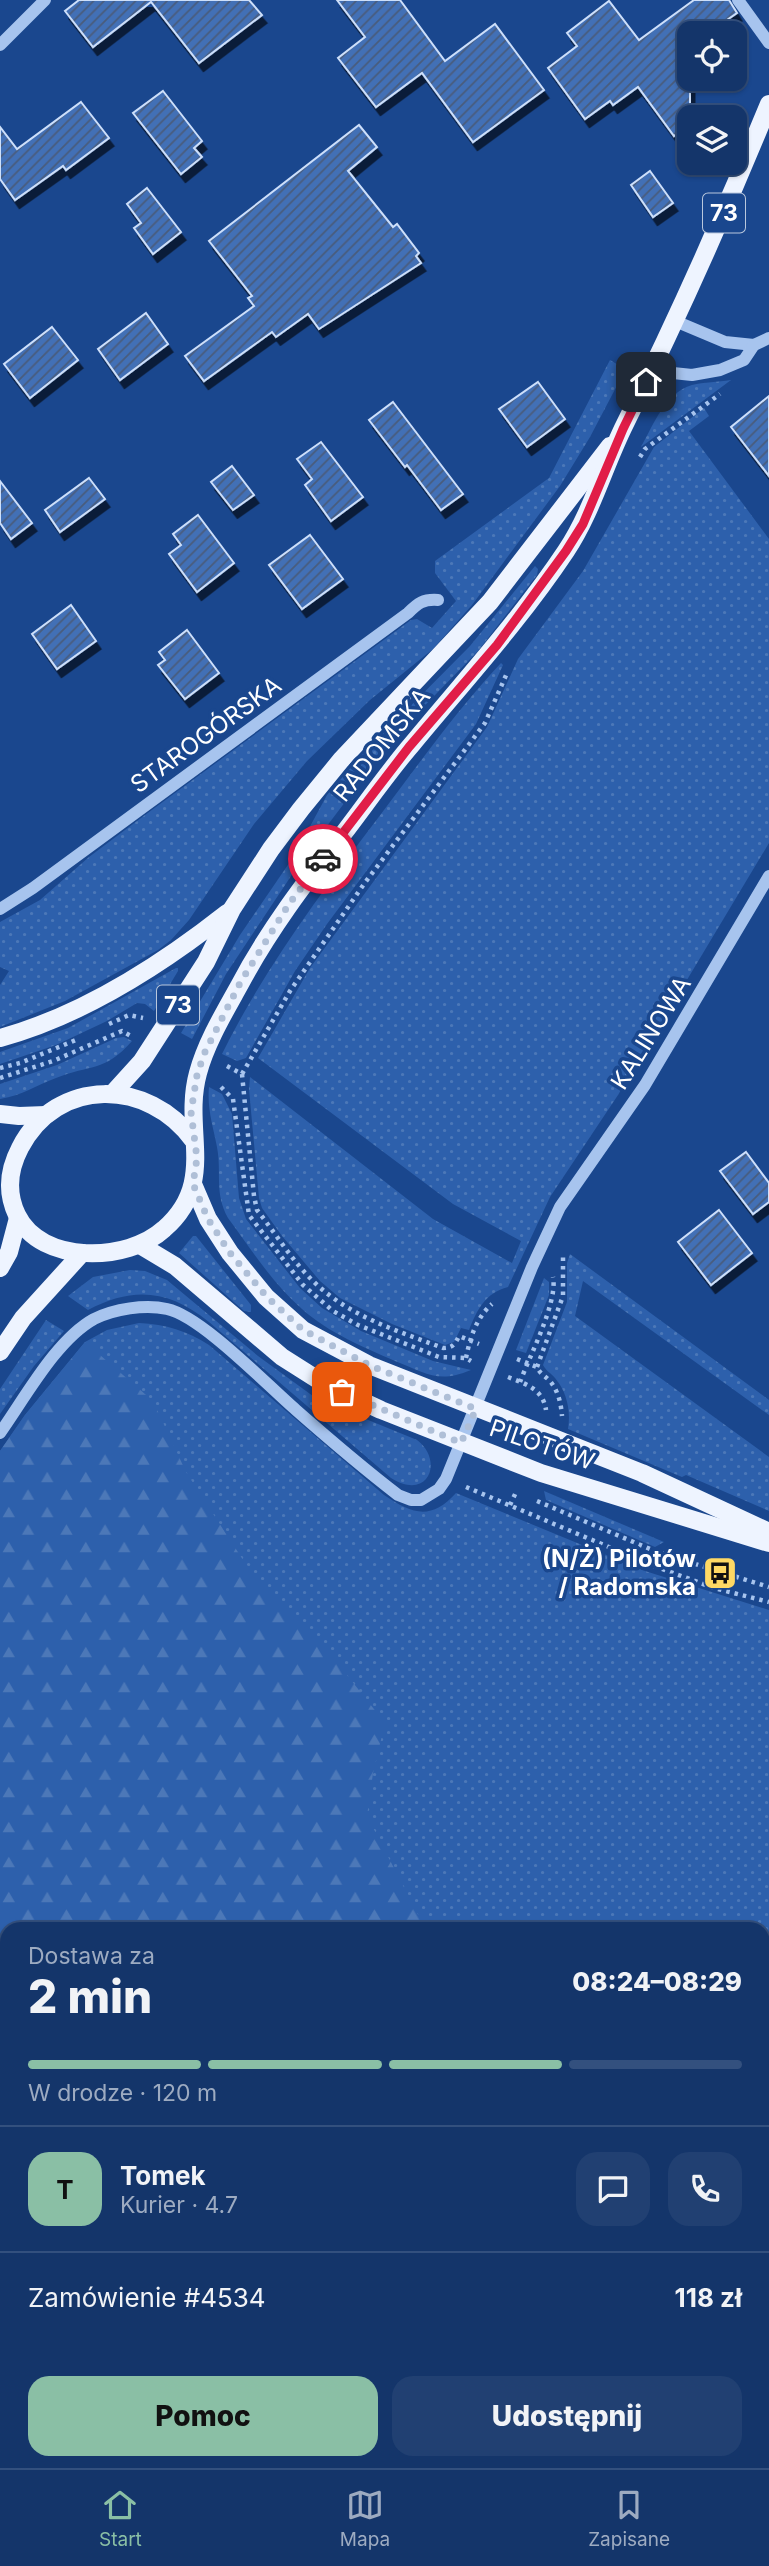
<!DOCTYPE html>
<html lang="pl">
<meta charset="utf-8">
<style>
body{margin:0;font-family:Inter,sans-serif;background:#214072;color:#f1f3f6;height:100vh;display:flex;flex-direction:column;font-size:26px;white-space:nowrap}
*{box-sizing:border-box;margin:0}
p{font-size:23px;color:#9dabc1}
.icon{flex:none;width:38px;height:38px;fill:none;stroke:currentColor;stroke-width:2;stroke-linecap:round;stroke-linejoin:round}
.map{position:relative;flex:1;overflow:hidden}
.panel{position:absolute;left:0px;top:1922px;width:770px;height:548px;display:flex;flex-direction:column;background:#14356a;border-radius:21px 21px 0 0;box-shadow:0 2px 5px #0004,0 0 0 2px #33507e}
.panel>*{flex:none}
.tools{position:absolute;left:677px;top:21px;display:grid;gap:14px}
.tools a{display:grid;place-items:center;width:70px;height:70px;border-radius:14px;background:#14356a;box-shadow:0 2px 5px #0004,0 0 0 2px #33507e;font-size:35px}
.pin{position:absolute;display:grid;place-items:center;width:60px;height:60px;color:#fff;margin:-30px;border-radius:14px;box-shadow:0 4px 10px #0006}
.courier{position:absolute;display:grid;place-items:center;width:70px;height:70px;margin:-35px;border:5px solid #e11d48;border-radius:50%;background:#fff;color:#222;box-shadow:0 2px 9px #0007}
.overview em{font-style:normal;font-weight:800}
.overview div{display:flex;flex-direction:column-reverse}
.overview{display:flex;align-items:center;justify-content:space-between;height:119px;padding:0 28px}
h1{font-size:46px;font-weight:800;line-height:52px}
.bar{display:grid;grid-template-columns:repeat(4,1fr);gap:10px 7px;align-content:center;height:84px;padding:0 28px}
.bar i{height:9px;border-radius:5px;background:#33507e}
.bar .current{background:#8abfa5}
.bar p{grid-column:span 4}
.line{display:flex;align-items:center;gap:18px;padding:0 28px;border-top:2px solid #33507e}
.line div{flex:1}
.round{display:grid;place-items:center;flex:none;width:74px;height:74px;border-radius:21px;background:#214072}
.action{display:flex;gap:14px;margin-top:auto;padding:14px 28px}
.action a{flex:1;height:80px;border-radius:21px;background:#8abfa5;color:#111;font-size:28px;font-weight:800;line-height:80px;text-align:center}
.action a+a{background:#214072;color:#f1f3f6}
.dock{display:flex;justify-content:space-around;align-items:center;height:98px;border-top:2px solid #33507e;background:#14356a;font-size:19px;color:#9dabc1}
.dock a{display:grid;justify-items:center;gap:4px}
.dock .current{color:#8abfa5}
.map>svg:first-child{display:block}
</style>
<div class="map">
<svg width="769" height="2468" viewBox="0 0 769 2468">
<defs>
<pattern id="grass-dots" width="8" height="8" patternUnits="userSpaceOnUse" patternTransform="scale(1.75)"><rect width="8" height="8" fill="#2d60ac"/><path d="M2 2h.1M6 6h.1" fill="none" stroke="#4c78b8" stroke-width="1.8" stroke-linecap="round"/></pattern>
<pattern id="forest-firs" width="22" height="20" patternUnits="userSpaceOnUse" patternTransform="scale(1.75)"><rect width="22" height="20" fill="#2d60ac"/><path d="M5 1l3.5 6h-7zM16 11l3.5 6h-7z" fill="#4c78b8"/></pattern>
<pattern id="building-hatch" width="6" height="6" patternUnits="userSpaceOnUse" patternTransform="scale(1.75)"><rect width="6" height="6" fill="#4370b6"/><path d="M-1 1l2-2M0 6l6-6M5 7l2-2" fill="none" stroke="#485c7c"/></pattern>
<filter id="shadow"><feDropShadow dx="4.5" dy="8" stdDeviation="0" flood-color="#0009"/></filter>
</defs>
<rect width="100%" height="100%" fill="#1a478e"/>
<g fill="url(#grass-dots)" fill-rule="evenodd">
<polygon points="610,360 620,366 622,376 590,437 560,486 472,605 433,649 370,700 307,761 254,824 189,920 171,940 158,950 65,1001 0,1027 0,985 9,971 0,967 0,922 40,900 89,857 145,815 411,620 417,619 432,628 456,601 435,573 435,561 549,478"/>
<path d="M 731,380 L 641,447 C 654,424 665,393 692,385 C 704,382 718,382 731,380 Z"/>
<path d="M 704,408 L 709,416 L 689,431 L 769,539 L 769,843 L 618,1095 L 550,1197 L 508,1287 C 485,1293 477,1310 469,1330 L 461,1328 L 454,1342 L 445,1345 L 392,1324 L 340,1298 L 320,1281 L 282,1236 L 262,1208 L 259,1198 L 249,1089 L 250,1077 L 433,1219 L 512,1263 L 521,1241 L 453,1204 L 258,1058 L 310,968 L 487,727 L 518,659 L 583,571 L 654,447 Z"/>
<polygon points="535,566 538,569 537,575 478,651 395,736 305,855 226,974 192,1039 181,1033 240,935 294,856 327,795 361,756 470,646"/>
<path d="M 501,663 L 503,665 L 476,724 L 327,924 L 295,971 L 246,1058 L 237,1061 L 222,1054 C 264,969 321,893 378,818 C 418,765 456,711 501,663 Z"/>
<polygon points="176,968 178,968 178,971 154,1011 145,1004 137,1003 107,1021 56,1045 0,1064 0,1052 68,1028"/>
<path d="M 124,1037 L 132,1041 C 104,1073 90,1064 56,1078 C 35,1086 23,1095 0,1099 L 0,1084 L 57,1065 L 116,1038 Z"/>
<path d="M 209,1087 L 222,1094 L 232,1114 L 239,1198 L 246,1219 L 300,1288 L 322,1308 L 361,1331 L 433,1361 L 471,1370 C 438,1384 426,1373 395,1361 C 363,1347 329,1333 302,1309 C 273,1284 251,1249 228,1218 C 214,1192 222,1174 217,1147 C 213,1126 207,1109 209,1087 Z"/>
<polygon points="193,1236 196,1236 251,1305 251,1312 244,1311 179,1253"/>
<path d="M 570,1254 L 769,1400 L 769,1415 L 583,1281 L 575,1316 L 769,1457 L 769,1511 L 686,1475 L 682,1477 L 568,1429 C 571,1411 567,1392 555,1378 C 551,1373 546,1371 543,1365 L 567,1302 L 567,1263 Z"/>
<path d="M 130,1270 L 145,1271 L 167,1280 L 258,1356 L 317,1399 L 417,1440 C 444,1460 429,1502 391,1478 L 209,1322 C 169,1290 134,1286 88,1310 L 68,1296 L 93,1277 Z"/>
<polygon points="544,1278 549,1282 549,1295 526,1353 516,1350"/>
<polygon points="46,1320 64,1331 34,1366 0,1414 0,1389"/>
<path d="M 139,1323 C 166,1324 187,1331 209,1345 L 384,1495 C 412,1514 431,1521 456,1493 L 645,1571 L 769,1610 L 769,2468 L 0,2468 L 0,1451 L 25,1415 L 85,1342 L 107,1330 ZM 7,1928 L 763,1928 L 763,2462 L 7,2462 Z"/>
<polygon points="544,1491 664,1542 655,1547 546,1500"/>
</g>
<g fill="url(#forest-firs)">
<polygon points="85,1342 153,1401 186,1472 245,1563 339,1665 385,1723 373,1773 367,1816 425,1928 7,1928 7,2014 0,2013 0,1451 25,1415"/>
<polygon points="763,2400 769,2402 769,2468 464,2468 467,2462 763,2462"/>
</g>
<g fill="url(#building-hatch)" stroke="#cddffa" stroke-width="2" filter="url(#shadow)">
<polygon points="79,0 249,0 262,15 199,63 151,2 93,47 65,11"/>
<polygon points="337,0 400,0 445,61 495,24 544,90 473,142 422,73 376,107 338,58 365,37"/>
<polygon points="694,0 729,0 737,13 708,33 690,33 690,108 696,117 690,117 690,124 674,136 638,87 613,105 610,101 585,119 548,68 577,46 567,33 609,1 639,40"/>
<polygon points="163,91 202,141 194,148 202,157 181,174 133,113"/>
<polygon points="81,102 109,138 66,170 63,166 15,200 0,179 0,127 17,149"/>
<polygon points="359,125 377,147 348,171 393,227 397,224 419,253 416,256 421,263 319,329 308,314 276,337 272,332 204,381 185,356 254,306 248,298 252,296 209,241"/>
<polygon points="650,171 673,203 653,217 631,185"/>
<polygon points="147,188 181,232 153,254 134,228 141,223 127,204"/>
<polygon points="146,313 168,344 120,380 98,349"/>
<polygon points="52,327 78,360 30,398 4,364"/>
<polygon points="538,382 565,419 527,447 499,409"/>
<polygon points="769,396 769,476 731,427"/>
<polygon points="393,402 463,494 441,510 407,465 405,467 369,420"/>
<polygon points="321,442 363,497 331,521 305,485 312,479 297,459"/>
<polygon points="232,466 254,495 233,510 211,482"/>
<polygon points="89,478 105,499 60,532 45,510"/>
<polygon points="0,481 32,523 11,539 0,523"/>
<polygon points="198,515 234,563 197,592 169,554 181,545 173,534"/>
<polygon points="310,535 343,579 302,609 269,565"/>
<polygon points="71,605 96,641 57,669 32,634"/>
<polygon points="187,630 219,673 185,699 158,665 165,660 159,652"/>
<polygon points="746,1152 769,1183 769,1202 753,1214 720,1171"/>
<polygon points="719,1210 752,1253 711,1285 678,1242"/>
</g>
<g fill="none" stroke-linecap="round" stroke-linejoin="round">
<g stroke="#a7c4ee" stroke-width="4.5" stroke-dasharray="3.5 5" stroke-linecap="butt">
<polyline points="640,457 645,449 720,394"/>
<polyline points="109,1024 129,1015 143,1018"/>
<path d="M 227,1066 L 242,1074 L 254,1196 L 257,1210 C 276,1234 293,1262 314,1282 C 350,1317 398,1331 443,1348 C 453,1348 455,1344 459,1336 L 479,1344"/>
<polyline points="0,1068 20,1063 76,1040"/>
<polyline points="242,1074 290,991 364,884 485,723 507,673"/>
<polyline points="0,1078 53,1061 122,1031 131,1036"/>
<polyline points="221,1087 233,1099 249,1215 303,1285 333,1311 358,1325 439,1357 466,1358 471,1361"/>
<path d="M 466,1358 C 470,1338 476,1318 492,1304"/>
<path d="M 517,1359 L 537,1367 C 540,1374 544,1375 549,1380 C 558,1390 561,1403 562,1416"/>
<polyline points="537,1367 563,1296 563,1256"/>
<path d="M 508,1377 C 526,1384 543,1389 546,1410"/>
<path d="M 520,1382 C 530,1355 558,1302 553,1277"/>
<polyline points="466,1487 654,1566 714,1588 769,1602"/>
<polyline points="537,1501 657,1552 769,1587"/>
<polyline points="510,1505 517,1490"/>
</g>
<g stroke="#a7c4ee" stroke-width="12">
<polyline points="738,0 769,43"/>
<polyline points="0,45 45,0"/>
<polyline points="675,321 725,342 754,345"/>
<polyline points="654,365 673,373 692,375 720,370 744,360 754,345 769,338"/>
<path d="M 0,909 L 33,888 L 408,613 C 418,603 423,599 438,600"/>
<path d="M 0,1433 C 25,1398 56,1340 94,1319 C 114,1309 145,1304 167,1309 C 201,1316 267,1385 296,1410 C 329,1439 363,1468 398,1495 L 411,1500 L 421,1500 L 439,1489 L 446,1479 L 532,1267 L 560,1207 L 645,1085 L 769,876"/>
</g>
<g stroke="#eef4ff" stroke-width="18">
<path d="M 0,1038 C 81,1016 161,965 227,913"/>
<polyline points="113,1093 142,1061 206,962 232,909 271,849 301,809 341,760 490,602 610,446"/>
<polyline points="0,1114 19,1116 46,1115"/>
<path d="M 193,1140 C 149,1079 57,1076 20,1148 C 9,1169 6,1192 17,1215 C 41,1265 128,1262 164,1229 C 218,1182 182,1131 198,1073 C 206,1043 224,1013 239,986 C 268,931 305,882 343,834 C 366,804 388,772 413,743 C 465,680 520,620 566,551 C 592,512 604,466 625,424 C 677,319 725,212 769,104"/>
<polyline points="193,1184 208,1219 230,1253 266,1297 303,1330 369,1365 642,1473 769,1532"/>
<polyline points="140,1245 175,1266 282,1357 323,1383 381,1410 541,1473 769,1543"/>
<polyline points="0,1268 9,1252 18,1218"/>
<polyline points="0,1352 23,1318 82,1253"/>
</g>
</g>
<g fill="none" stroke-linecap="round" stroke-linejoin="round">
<polyline stroke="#afbfd7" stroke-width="7" stroke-dasharray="0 12.6" points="323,859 289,904 240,983 204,1054 197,1075 191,1112 197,1158 193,1184 208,1219 230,1253 267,1297 303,1330 369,1365 476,1409 461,1443 342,1392"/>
<polyline stroke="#e11d48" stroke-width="9" points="323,859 409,747 497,645 566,551 583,524 623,429 646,382"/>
</g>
<defs>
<g id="bus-square" transform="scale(1.75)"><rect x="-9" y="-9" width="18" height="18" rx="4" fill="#ffd964" stroke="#1a478e"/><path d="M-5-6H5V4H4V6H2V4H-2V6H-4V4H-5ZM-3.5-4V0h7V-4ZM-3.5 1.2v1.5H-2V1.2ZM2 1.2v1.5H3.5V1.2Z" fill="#111"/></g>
</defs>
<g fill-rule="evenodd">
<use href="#bus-square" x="720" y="1573"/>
</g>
<g text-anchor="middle" stroke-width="7" stroke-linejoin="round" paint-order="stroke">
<g fill="#1a478e" stroke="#bac8dd" stroke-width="2">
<rect x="703" y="193.5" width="42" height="39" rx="5"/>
<rect x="157" y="985.5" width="42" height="39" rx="5"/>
</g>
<g font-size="23" font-weight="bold" fill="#fff">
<text x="724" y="221">73</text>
<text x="178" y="1013">73</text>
</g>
<g font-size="24" fill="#fff" stroke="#1a478e">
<text transform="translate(206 735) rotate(-36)" y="8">STAROGÓRSKA</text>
<text transform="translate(382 745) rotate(-51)" y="8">RADOMSKA</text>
<text transform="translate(651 1033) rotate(-58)" y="8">KALINOWA</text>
<text transform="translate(542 1445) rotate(19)" y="8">PILOTÓW</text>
</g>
<g font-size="24" font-weight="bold" fill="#fff" stroke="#1a478e" text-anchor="end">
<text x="696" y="1567">(N/Ż) Pilotów<tspan x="696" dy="28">/ Radomska</tspan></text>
</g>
</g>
</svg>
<div class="tools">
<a><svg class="icon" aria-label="locate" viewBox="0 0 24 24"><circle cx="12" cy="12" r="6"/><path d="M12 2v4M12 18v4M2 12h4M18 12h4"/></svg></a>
<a><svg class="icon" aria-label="layers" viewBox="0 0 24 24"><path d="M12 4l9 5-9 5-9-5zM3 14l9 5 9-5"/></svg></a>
</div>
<div class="pin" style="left:342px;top:1392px;background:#ea580c"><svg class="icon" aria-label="bag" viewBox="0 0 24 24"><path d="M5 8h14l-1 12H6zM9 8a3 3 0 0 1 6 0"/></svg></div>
<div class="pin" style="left:646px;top:382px;background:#1f2937"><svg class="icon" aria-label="home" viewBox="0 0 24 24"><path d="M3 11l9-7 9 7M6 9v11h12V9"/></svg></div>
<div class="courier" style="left:323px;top:859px"><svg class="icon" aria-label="car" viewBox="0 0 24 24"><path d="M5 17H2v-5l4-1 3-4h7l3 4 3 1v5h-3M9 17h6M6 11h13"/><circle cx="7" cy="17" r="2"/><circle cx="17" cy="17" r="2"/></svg></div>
<section class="panel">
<div class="overview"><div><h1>2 min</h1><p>Dostawa za</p></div><em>08:24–08:29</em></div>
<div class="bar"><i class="current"></i><i class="current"></i><i class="current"></i><i></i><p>W drodze · 120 m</p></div>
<div class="line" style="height:126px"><b class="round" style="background:#8abfa5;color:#111">T</b><div><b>Tomek</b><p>Kurier · 4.7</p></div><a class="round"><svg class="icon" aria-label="chat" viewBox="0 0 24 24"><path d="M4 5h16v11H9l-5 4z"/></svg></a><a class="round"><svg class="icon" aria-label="phone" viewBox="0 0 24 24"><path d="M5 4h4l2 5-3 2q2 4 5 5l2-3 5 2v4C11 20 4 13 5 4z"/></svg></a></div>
<div class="line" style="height:91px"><div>Zamówienie #4534</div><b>118 zł</b></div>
<div class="action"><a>Pomoc</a><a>Udostępnij</a></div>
</section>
</div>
<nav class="dock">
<a class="current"><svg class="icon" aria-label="home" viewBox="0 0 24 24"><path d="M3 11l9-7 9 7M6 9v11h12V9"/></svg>Start</a>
<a><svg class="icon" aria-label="map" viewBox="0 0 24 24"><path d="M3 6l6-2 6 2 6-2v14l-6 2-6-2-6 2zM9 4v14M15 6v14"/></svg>Mapa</a>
<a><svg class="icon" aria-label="saved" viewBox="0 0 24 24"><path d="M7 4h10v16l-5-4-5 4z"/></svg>Zapisane</a>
</nav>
